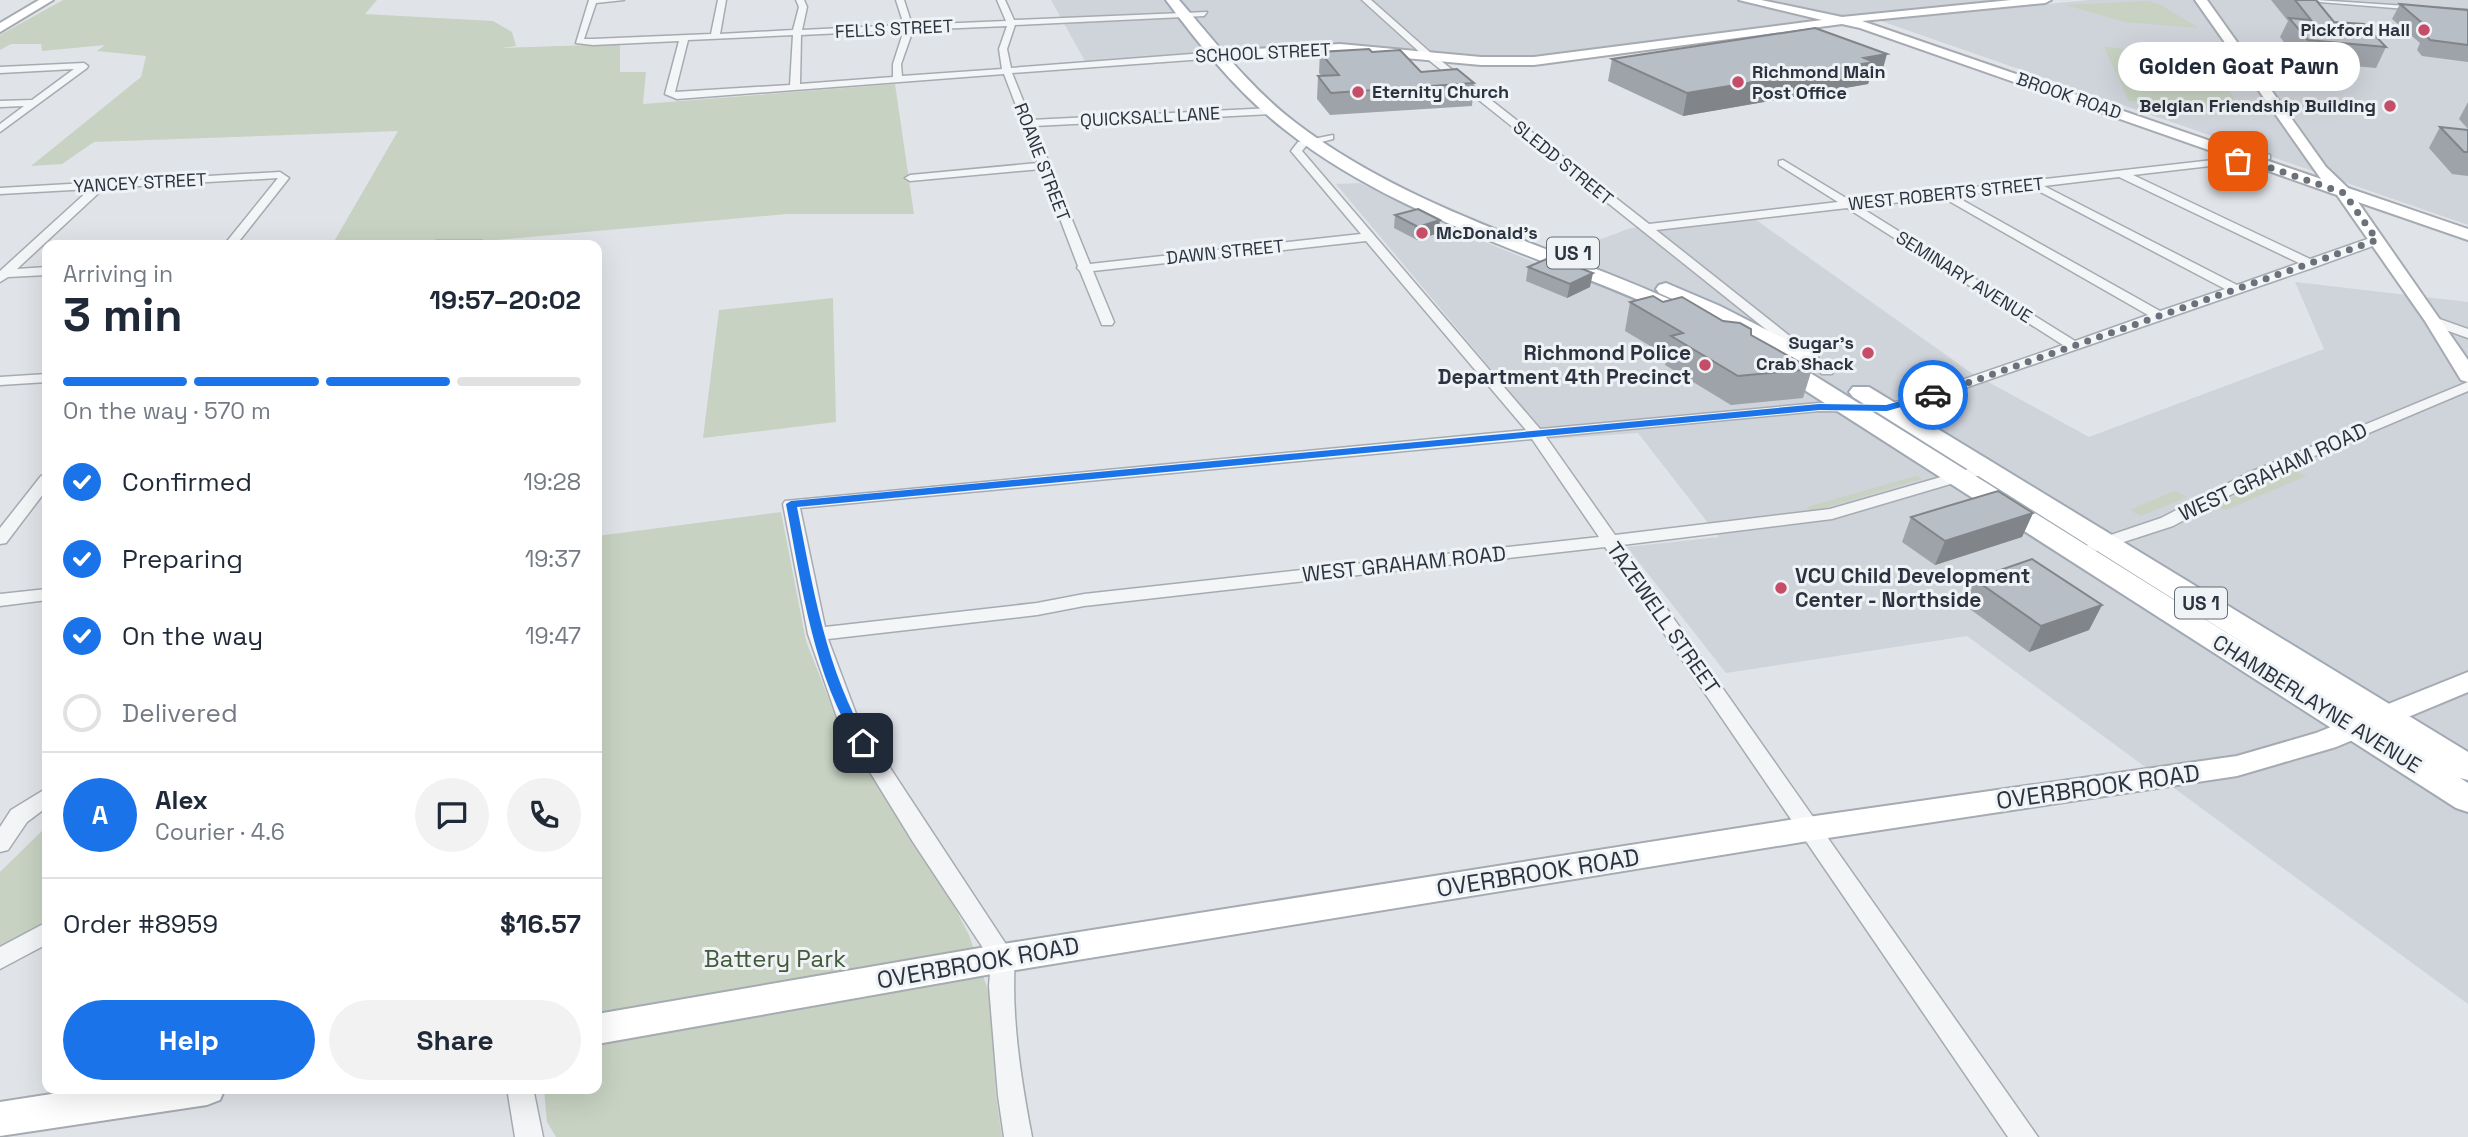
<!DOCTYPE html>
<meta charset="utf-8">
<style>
body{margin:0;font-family:"Space Grotesk",sans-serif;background:#f2f2f3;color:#1f2937;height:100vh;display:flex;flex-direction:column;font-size:26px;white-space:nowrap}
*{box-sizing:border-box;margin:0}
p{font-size:23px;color:#747a83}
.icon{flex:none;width:38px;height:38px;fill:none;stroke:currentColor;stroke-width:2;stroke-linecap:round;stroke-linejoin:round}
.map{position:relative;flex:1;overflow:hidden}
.panel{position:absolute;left:42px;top:240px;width:560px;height:854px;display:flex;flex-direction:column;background:#fff;border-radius:14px;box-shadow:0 7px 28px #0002}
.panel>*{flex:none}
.pin{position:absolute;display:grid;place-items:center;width:60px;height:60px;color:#fff;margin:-30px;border-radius:14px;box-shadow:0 4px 10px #0006}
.courier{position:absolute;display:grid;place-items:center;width:70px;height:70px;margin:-35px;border:5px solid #1a73e8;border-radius:50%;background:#fff;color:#222;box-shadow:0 2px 9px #0007}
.bubble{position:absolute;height:49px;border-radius:24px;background:#fff;box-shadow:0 7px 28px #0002;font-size:23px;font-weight:700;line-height:49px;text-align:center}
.headline em{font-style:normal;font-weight:700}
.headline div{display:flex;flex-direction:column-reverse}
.headline{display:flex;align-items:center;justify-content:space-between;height:119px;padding:0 21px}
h1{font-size:46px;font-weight:700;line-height:52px}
.bar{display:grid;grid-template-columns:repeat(4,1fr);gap:10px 7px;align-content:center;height:84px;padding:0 21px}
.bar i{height:9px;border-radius:5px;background:#e0e1e3}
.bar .selected{background:#1a73e8}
.bar p{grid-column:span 4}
.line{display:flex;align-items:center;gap:18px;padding:0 21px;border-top:2px solid #e0e1e3}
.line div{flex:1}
.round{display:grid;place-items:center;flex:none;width:74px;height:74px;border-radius:37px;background:#f2f2f3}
ol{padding:0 21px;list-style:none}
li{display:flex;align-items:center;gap:21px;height:77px}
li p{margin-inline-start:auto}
li .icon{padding:7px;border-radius:50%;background:#1a73e8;color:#fff;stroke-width:4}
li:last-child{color:#747a83}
li i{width:38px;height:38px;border:4px solid #e0e1e3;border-radius:50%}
.cta{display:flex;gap:14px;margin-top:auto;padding:14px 21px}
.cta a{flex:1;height:80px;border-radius:42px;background:#1a73e8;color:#fff;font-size:28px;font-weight:700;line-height:80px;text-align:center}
.cta a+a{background:#f2f2f3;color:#1f2937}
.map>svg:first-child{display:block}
</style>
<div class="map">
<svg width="2468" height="1137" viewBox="0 0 2468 1137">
<rect width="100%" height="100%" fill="#e0e4e8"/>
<g fill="#cfd3da">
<polygon points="1051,0 2017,0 1528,56 1487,56 1362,45 1299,45 1086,63"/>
<polygon points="2089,0 2468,0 2468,225 1878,20"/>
<polygon points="1360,183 1451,228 1536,263 1631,228 1749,215 1970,372 2089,437 2324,349 2295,282 2468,302 2468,1004 1967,636 1726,673 1627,547 1719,537 1638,433 1550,439 1336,184"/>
</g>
<g fill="#c7d2c2">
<polygon points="63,0 377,0 365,14 493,21 512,32 516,46 501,48 620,44 620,72 646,72 643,104 895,84 914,214 787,214 496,240 332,245 398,131 94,142 62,164 31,166 141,77 146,56 97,51 105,45 42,51 41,44 11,44 0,50 0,35"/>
<polygon points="2148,1 2161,5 2199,28 2125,22 2066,5"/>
<polygon points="2104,47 2206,56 2243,112 2129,101"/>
<polygon points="833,298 836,422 703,438 719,310"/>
<polygon points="2296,471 2306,476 2226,510 2214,505"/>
<polygon points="1916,476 1922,479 1824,508 1811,511 1807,507"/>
<polygon points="2175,491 2187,497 2141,516 2130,510"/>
<polygon points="781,512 806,641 839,725 953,904 969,935 990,996 996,1096 1002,1137 556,1137 547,1122 544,1089 597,1088 597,536"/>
<polygon points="47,826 47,921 0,949 0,872"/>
</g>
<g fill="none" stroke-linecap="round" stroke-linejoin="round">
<g stroke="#a6abb2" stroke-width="3">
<g id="street">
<path d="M 589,0 L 624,0 L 596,3 L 584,39 L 593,39 L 711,34 L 718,0 L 726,0 L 720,34 L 793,30 L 799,7 L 796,0 L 804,0 L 807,7 L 802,30 L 904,25 L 896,0 L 904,0 L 912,25 L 1006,21 L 997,0 L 1005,0 L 1014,20 L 1207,12 L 1204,16 L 1015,25 L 1007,49 L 1011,68 L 1218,52 L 1222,55 L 1218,58 L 1012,73 L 1031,120 L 1272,108 L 1277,111 L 1272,114 L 1034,126 L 1090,264 L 1361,234 L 1291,151 L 1298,142 L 1333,135 L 1333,139 L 1306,146 L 1302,151 L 1540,429 L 1819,403 L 1887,404 L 1904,400 L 2063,345 L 1847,208 L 1656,230 L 1834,371 L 1832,374 L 1822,374 L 1425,57 L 1362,0 L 1371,0 L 1431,53 L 1649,224 L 1838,202 L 1779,165 L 1779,161 L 1783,160 L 1851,201 L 2266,154 L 2270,155 L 2270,159 L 2133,175 L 2310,259 L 2373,237 L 2381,237 L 2381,243 L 2315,267 L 1907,408 L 1887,412 L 1819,411 L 1546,437 L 1615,535 L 1830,509 L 1979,466 L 1991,466 L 1993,469 L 1991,472 L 1832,519 L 1622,545 L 2038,1137 L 2008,1137 L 1605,547 L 1084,606 L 1037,615 L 828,639 L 858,719 L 1015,958 C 1011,1017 1021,1079 1032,1137 L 1004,1137 L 998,1096 L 989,986 L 991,960 L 913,842 L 838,720 L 808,634 L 783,504 L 785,501 L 1526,430 L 1366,241 L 1093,271 L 1114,322 L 1112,325 L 1102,325 L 1080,271 L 1077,268 L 1078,266 L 1041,169 L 910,181 L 905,178 L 910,175 L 1038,163 L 1004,74 L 677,99 L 665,94 L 679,41 L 593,45 L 576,43 ZM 1007,26 L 999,49 L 1002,69 L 902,76 L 901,64 L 913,30 ZM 904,30 L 893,64 L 893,77 L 800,84 L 801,35 ZM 793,35 L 790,85 L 675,92 L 688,40 ZM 2119,177 L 2299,263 L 2237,285 L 2044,186 ZM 2031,187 L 2225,289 L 2160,311 L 1955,196 ZM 1942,197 L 2148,315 L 2075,341 L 1860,207 ZM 1532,439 L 1599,537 L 1084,594 L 1037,603 L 825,627 L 800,508 Z"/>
<polygon points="2316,0 2468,10 2468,14 2320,2"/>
<polygon points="84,63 88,66 87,68 0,132 0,124 24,106 0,107 0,101 32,100 74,69 0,73 0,67"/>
<polygon points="280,172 289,178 236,245 224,245 278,178 104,188 17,269 47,267 47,275 8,277 0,282 0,271 90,189 0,194 0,188"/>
<polygon points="436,241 482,241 488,245 430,245"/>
<polygon points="2434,317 2468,329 2468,338 2429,324 2429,318"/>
<polygon points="47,374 47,382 0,385 0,377"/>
<polygon points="2468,382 2468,391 2260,479 2173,526 2096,551 2087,546 2090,542 2161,518 2248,473"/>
<polygon points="47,474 47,489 6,543 0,544 0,528 41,476"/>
<polygon points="47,589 47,600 0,606 0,594"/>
<polygon points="47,788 47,807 27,822 8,850 0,852 0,827 11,810"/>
<polygon points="47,922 47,944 0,969 0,947"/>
<polygon points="507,1088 533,1088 543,1137 515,1137"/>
</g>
</g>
<g stroke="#a6abb2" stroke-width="4">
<g id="secondary">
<polygon points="39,0 53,0 0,32 0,23"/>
<polygon points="1739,0 1761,0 1842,17 2011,0 2051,0 2045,3 1862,21 2321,179 2195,0 2207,0 2326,167 2348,188 2468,229 2468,240 2358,202 2468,360 2468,382 2461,380 2425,321 2337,195 1860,28 1842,24 1534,65 1481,65 1340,52 1218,59 1212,55 1218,51 1340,44 1481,57 1534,57 1822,20"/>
<polygon points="2468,672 2468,692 2336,747 2237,776 1808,841 1003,972 597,1044 597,1014 1003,944 1808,817 2237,756 2316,733"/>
<polygon points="90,1088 225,1088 220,1100 207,1105 0,1136 0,1102"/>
</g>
</g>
<g stroke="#a0a9b3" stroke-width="4">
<g id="primary">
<path d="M 1166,0 L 1179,0 C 1216,43 1251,89 1296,123 C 1413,212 1560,248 1691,309 L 1695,313 L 1691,317 L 1677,317 C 1546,256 1398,220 1284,129 C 1239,94 1200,46 1166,0 Z"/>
<polygon points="1666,283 1720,306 1816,355 1819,360 1816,365 1800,365 1706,314 1659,293 1656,289 1659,285"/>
<polygon points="1775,354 1783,356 2267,658 1853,397 1849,392 1853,387 1869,387 2468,752 2468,780 2460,778 2468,783 2468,812 2456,808 1767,366 1764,361 1767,356"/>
</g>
</g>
<use href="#street" fill="#f3f5f7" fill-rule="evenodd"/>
<use href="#secondary" fill="#fff" fill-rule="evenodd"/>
<use href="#primary" fill="#fff" fill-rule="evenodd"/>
</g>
<g fill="#9ea3a9">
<polygon points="2271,0 2316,0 2334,22 2386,47 2376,68 2298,61 2280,37 2288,21"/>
<polygon points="2400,4 2468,11 2468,62 2422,56 2417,50 2420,43 2392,19"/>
<polygon points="1320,52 1372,52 1421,72 1474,83 1472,106 1330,115 1317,99 1318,76 1322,76 1319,73"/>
<polygon points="1612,59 1881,76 1870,78 1868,84 1683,116 1608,81"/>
<polygon points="2468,102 2468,129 2459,119"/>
<polygon points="2440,127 2468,130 2468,176 2452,174 2429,148"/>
<polygon points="1395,215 1438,233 1417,240 1394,228"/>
<polygon points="1528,267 1590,287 1567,298 1526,281"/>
<polygon points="1630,302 1663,302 1751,335 1812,369 1803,398 1731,405 1665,365 1667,356 1625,331"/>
<polygon points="2033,513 2022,537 1935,565 1902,542 1911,517"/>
<polygon points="1974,579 2102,605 2089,630 2029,652 1963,604"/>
</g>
<g fill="#81858a">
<polygon points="1887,54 1881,76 1870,78 1868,84 1683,116 1687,93"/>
<polygon points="1440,220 1438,233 1417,240 1418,227"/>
<polygon points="1593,273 1590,287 1567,298 1570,284"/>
<polygon points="2033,513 2022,537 1935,565 1945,541"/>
<polygon points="2102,605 2089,630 2029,652 2041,626"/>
</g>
<g fill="#b8bec5" stroke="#81858a" stroke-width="2">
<polygon points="2295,0 2316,0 2334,22 2364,24 2386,47 2308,40 2289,18 2311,20"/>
<polygon points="2400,4 2467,10 2468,11 2468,45 2430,40 2425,34 2428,28"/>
<polygon points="1815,28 1887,54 1864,58 1874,62 1687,93 1612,59"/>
<polygon points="1369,49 1372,52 1400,50 1421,72 1457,69 1474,83 1331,93 1318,76 1339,75 1320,52"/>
<polygon points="2440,127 2468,130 2468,152 2464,152"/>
<polygon points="1418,209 1440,220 1418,227 1395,215"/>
<polygon points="1551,257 1593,273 1570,284 1528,267"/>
<polygon points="1653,296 1663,302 1682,297 1723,321 1740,323 1751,329 1751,335 1812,369 1738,376 1671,336 1683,333 1630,302"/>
<polygon points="1998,491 2033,513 1945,541 1911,517"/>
<polygon points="2032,559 2102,605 2041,626 1974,579"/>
</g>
<path fill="#1a73e8" d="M 1933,392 L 1938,395 L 1936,397 L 1887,411 L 1819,410 L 797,507 C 813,588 826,671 869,743 L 863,748 L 858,746 C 813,674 802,587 786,504 L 791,501 L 1819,404 L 1886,405 Z"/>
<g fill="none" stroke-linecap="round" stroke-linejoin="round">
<polyline stroke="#6a717a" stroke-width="7" stroke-dasharray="0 12.6" points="1933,395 2377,240 2344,193 2248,160 2238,161"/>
</g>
<g fill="#c64d68" stroke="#f0f3f6" stroke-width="2.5">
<circle cx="2424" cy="30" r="7"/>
<circle cx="1738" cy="82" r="7"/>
<circle cx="1358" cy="92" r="7"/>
<circle cx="2390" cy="106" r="7"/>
<circle cx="1422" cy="233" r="7"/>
<circle cx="1868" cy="353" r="7"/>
<circle cx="1705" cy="365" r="7"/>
<circle cx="1781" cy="588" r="7"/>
</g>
<g text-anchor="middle" stroke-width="6" stroke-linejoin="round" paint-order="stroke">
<g font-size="18" fill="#2a333f" stroke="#f0f3f6">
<text transform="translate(894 29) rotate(-3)" y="6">FELLS STREET</text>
<text transform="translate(1263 53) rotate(-3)" y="6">SCHOOL STREET</text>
<text transform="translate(2069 96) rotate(19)" y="6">BROOK ROAD</text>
<text transform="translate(1150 117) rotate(-3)" y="6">QUICKSALL LANE</text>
<text transform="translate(1042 162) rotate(69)" y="6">ROANE STREET</text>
<text transform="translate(1563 163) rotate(39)" y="6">SLEDD STREET</text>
<text transform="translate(140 183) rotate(-3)" y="6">YANCEY STREET</text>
<text transform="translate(1946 194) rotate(-6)" y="6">WEST ROBERTS STREET</text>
<text transform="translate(1225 252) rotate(-6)" y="6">DAWN STREET</text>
<text transform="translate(1964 277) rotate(32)" y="6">SEMINARY AVENUE</text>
</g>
<g font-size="18" font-weight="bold" fill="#2a333f" stroke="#f0f3f6" text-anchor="end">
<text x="2410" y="36">Pickford Hall</text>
<text x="1752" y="78" text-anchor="start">Richmond Main<tspan x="1752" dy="21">Post Office</tspan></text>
<text x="1372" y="98" text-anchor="start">Eternity Church</text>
<text x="2376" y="112">Belgian Friendship Building</text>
<text x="1436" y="239" text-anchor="start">McDonald's</text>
<text x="1854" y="349">Sugar's<tspan x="1854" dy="21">Crab Shack</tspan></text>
</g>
<g fill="#f0f3f6" stroke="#656d76" stroke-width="2">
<rect x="1547" y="237.5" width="52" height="31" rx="5"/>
<rect x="2175" y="587.5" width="52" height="31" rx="5"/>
</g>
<g font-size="19" font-weight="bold" fill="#2a333f">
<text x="1573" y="260">US 1</text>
<text x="2201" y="610">US 1</text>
</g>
<g font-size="21" font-weight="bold" fill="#2a333f" stroke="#f0f3f6" text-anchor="end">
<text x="1691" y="360">Richmond Police<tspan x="1691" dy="24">Department 4th Precinct</tspan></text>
<text x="1795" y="583" text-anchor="start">VCU Child Development<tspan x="1795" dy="24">Center - Northside</tspan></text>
</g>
<g font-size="21" fill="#2a333f" stroke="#f0f3f6">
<text transform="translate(2273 472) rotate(-25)" y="7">WEST GRAHAM ROAD</text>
<text transform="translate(1404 564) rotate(-6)" y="7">WEST GRAHAM ROAD</text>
<text transform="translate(1663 618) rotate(55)" y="7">TAZEWELL STREET</text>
<text transform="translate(2317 704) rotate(32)" y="7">CHAMBERLAYNE AVENUE</text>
</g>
<g font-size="24" fill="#2a333f" stroke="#f0f3f6">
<text transform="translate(2098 787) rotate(-8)" y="8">OVERBROOK ROAD</text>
<text transform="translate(1538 873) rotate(-9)" y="8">OVERBROOK ROAD</text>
<text transform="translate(978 963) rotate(-10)" y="8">OVERBROOK ROAD</text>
</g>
<g font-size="24" fill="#415a38" stroke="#f0f3f6">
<text x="775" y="967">Battery Park</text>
</g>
</g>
</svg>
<div class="pin" style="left:2238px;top:161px;background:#ea580c"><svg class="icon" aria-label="bag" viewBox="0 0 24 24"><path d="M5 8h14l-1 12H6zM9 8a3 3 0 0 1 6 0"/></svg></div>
<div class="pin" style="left:863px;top:743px;background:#1f2937"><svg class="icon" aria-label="home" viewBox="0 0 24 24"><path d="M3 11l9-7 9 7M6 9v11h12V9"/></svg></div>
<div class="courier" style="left:1933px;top:395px"><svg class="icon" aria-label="car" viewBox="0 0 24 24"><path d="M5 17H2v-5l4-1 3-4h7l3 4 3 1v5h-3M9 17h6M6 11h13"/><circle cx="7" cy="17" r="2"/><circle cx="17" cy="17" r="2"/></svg></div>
<div class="bubble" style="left:2118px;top:42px;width:242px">Golden Goat Pawn</div>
<section class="panel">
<div class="headline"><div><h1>3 min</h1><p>Arriving in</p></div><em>19:57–20:02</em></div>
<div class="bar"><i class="selected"></i><i class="selected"></i><i class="selected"></i><i></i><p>On the way · 570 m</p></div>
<ol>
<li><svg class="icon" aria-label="check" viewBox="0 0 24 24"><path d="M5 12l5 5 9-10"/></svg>Confirmed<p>19:28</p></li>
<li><svg class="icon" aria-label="check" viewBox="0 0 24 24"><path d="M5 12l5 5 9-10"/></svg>Preparing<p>19:37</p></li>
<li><svg class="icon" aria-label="check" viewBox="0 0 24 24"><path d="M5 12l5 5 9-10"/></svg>On the way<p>19:47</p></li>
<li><i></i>Delivered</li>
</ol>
<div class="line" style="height:126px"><b class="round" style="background:#1a73e8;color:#fff">A</b><div><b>Alex</b><p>Courier · 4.6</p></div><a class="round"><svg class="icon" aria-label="chat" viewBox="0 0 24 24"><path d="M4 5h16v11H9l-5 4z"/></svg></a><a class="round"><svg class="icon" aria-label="phone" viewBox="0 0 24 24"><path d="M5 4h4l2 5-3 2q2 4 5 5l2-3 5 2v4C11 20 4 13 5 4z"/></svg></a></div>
<div class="line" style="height:91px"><div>Order #8959</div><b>$16.57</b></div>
<div class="cta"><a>Help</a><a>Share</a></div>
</section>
</div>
